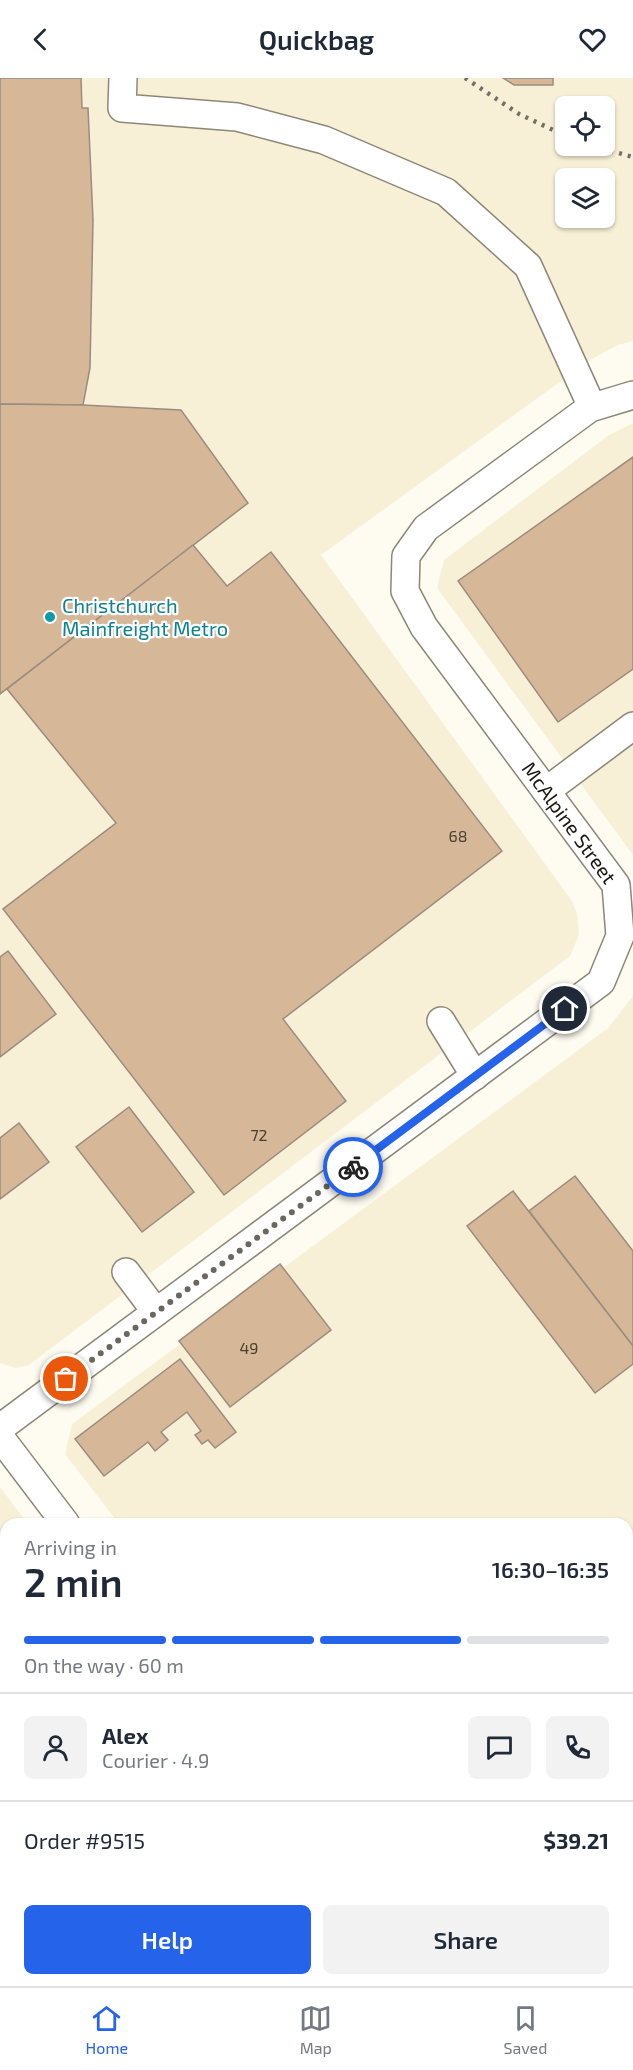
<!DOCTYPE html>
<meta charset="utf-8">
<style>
body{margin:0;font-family:"Exo 2",sans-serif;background:#f2f2f3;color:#1f2937;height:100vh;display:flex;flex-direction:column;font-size:22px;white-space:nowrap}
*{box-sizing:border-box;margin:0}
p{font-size:20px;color:#747a83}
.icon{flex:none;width:33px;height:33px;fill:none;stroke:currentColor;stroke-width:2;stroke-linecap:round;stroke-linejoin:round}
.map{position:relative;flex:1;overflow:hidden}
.side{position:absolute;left:0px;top:1440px;width:633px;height:468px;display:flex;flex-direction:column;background:#fff;border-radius:18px 18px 0 0;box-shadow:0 2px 4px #0004}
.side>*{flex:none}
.tools{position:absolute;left:555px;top:18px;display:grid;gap:12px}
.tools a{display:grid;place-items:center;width:60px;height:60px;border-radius:9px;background:#fff;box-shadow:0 2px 4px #0004;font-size:30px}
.pin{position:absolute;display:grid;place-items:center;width:51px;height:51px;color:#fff;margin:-26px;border:3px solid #fff;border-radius:50%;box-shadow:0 2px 6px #0007}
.courier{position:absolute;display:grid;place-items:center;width:60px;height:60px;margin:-30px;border:4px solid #2563eb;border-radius:50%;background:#fff;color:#222;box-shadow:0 2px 8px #0007}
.summary em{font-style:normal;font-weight:600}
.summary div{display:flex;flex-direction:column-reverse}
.summary{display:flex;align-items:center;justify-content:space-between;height:102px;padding:0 24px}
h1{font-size:39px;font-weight:600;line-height:45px}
.bar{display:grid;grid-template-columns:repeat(4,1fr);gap:9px 6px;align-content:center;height:72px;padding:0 24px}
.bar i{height:8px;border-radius:4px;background:#e0e1e3}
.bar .current{background:#2563eb}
.bar p{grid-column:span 4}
.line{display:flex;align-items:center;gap:15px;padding:0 24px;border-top:2px solid #e0e1e3}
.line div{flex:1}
.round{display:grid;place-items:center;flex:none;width:63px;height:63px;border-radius:9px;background:#f2f2f3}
.cta{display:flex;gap:12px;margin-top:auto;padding:12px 24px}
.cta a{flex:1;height:69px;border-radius:9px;background:#2563eb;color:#fff;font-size:24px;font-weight:600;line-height:69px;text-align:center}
.cta a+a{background:#f2f2f3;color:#1f2937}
header{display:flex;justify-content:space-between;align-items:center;height:78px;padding:0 24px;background:#fff;font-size:27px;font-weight:600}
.tabs{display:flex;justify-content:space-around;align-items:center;height:84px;border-top:2px solid #e0e1e3;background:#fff;font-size:16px;color:#747a83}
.tabs a{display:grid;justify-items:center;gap:3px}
.tabs .current{color:#2563eb}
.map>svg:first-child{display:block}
</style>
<header><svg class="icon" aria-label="back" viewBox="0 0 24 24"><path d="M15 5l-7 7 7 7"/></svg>Quickbag<svg class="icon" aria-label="heart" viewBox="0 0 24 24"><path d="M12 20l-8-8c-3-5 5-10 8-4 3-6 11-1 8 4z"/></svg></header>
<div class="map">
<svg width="633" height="1908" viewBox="0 0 633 1908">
<rect width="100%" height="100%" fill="#fefbf0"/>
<g fill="#f8f0d6" fill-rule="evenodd">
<path d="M 0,0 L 633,0 L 633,263 L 618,267 L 590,282 L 321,477 L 572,823 L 577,836 L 579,857 L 570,878 L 29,1287 L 16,1290 L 0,1285 ZM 566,28 L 604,28 L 604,68 L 566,68 ZM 566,100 L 604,100 L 604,140 L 566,140 Z"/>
<polygon points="633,345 633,777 437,510 444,482 609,357"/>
<polygon points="633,918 633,1908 490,1908 485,1902 627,1902 627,1446 119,1446 65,1376 72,1346 608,950"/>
<polygon points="0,1409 28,1446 6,1446 6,1902 376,1902 381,1908 0,1908"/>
</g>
<g fill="#d6b798" stroke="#9a8d7f" stroke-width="1.5">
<polygon points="0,0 81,0 82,30 88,30 93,142 90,290 83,327 0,326"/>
<polygon points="503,0 553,0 553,7 514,7"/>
<polygon points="0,326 83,327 181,332 248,425 0,616"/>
<polygon points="633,379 633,591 558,644 458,503"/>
<polygon points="193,467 227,508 271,474 502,773 283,941 346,1023 224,1117 3,831 116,745 7,611"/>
<polygon points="8,873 56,936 0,979 0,879"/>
<polygon points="129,1029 194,1114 142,1154 76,1069"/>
<polygon points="19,1045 49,1084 0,1121 0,1060"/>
<polygon points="575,1098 633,1173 633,1268 529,1133"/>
<polygon points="513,1113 633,1268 633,1286 595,1315 467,1148"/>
<polygon points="280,1186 331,1252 230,1329 179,1263"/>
<polygon points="180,1281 236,1354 215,1370 208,1362 202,1366 195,1357 201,1353 187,1334 161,1354 168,1362 155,1373 148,1364 104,1398 75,1361"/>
<polygon points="0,1468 6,1476 6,1510 0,1514"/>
<polygon points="631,1504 633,1506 633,1552 627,1557 627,1507"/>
<polygon points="6,1510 6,1582 0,1574 0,1514"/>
<polygon points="633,1792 633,1908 575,1908 571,1902 627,1902 627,1797"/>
<polygon points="6,1850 6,1902 52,1902 54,1905 57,1902 170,1902 162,1908 1,1908 0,1855"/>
<polygon points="266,1902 335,1902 340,1908 258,1908"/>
</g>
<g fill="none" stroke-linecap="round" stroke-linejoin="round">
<g stroke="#8d8777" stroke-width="30">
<g id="minor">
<polyline points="123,0 122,30 237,39 324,62 446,114 528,188 592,329"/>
<polyline points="546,713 633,648"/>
<polyline points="441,943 475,998"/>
<polyline points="126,1194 156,1234"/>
<polyline points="0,1350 601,904 620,858 616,807 424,549 405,513 406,478 426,450 590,330 633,317"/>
<polyline points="0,1359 66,1446"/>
<polyline points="0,1768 6,1764"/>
<polyline points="425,1902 430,1908"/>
</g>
</g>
<use href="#minor" stroke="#fff" stroke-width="27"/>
<g stroke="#716f67" stroke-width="4.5" stroke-dasharray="3 6" stroke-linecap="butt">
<polyline points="465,0 519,36 566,58"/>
<polyline points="593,68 633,79"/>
</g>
</g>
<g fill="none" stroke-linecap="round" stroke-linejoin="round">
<polyline stroke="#6a6760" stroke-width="6" stroke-dasharray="0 10.8" points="66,1301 353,1089"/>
<polyline stroke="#2563eb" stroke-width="8" points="353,1089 565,931"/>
</g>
<circle fill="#0f9aa8" stroke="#fff" stroke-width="2" cx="50" cy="539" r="6"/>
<g text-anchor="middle" stroke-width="4.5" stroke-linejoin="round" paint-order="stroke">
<g font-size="16" fill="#494034">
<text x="458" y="764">68</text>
<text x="259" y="1063">72</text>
<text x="249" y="1276">49</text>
</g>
<g font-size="20" fill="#0d838f" stroke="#fff" text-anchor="start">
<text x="62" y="535">Christchurch<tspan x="62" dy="23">Mainfreight Metro</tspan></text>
</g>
<g font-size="20" fill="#1a1812" stroke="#fff">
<text transform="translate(569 745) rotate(54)" y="7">McAlpine Street</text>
</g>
</g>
</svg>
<div class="tools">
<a><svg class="icon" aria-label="locate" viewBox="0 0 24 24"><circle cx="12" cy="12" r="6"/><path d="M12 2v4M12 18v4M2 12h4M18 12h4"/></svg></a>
<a><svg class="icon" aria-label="layers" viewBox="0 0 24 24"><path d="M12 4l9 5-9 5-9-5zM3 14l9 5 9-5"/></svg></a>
</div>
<div class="pin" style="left:66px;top:1301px;background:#ea580c"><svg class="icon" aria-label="bag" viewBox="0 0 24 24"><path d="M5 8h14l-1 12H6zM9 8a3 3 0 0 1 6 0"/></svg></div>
<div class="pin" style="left:565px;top:931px;background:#1f2937"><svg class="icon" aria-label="home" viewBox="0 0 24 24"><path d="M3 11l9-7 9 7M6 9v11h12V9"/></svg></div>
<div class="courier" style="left:353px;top:1089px"><svg class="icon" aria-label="bike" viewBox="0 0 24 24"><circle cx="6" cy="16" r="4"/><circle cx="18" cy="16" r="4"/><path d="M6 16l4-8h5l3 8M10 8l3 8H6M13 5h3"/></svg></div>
<section class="side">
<div class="summary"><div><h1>2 min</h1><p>Arriving in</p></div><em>16:30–16:35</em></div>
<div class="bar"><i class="current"></i><i class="current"></i><i class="current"></i><i></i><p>On the way · 60 m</p></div>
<div class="line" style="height:108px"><a class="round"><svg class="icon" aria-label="person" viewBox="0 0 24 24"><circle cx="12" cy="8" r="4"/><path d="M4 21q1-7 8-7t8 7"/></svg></a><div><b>Alex</b><p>Courier · 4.9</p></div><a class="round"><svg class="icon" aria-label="chat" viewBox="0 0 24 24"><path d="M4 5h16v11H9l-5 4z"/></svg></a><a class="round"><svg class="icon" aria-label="phone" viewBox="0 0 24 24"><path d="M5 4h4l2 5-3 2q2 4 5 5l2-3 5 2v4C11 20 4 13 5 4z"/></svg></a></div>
<div class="line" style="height:78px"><div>Order #9515</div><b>$39.21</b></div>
<div class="cta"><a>Help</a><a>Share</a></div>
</section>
</div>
<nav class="tabs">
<a class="current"><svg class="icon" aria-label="home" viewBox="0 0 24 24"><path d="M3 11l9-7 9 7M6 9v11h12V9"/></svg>Home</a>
<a><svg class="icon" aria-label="map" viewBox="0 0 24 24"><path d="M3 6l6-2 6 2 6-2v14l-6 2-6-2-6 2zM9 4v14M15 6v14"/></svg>Map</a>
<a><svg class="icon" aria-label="saved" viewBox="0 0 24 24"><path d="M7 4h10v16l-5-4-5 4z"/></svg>Saved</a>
</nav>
